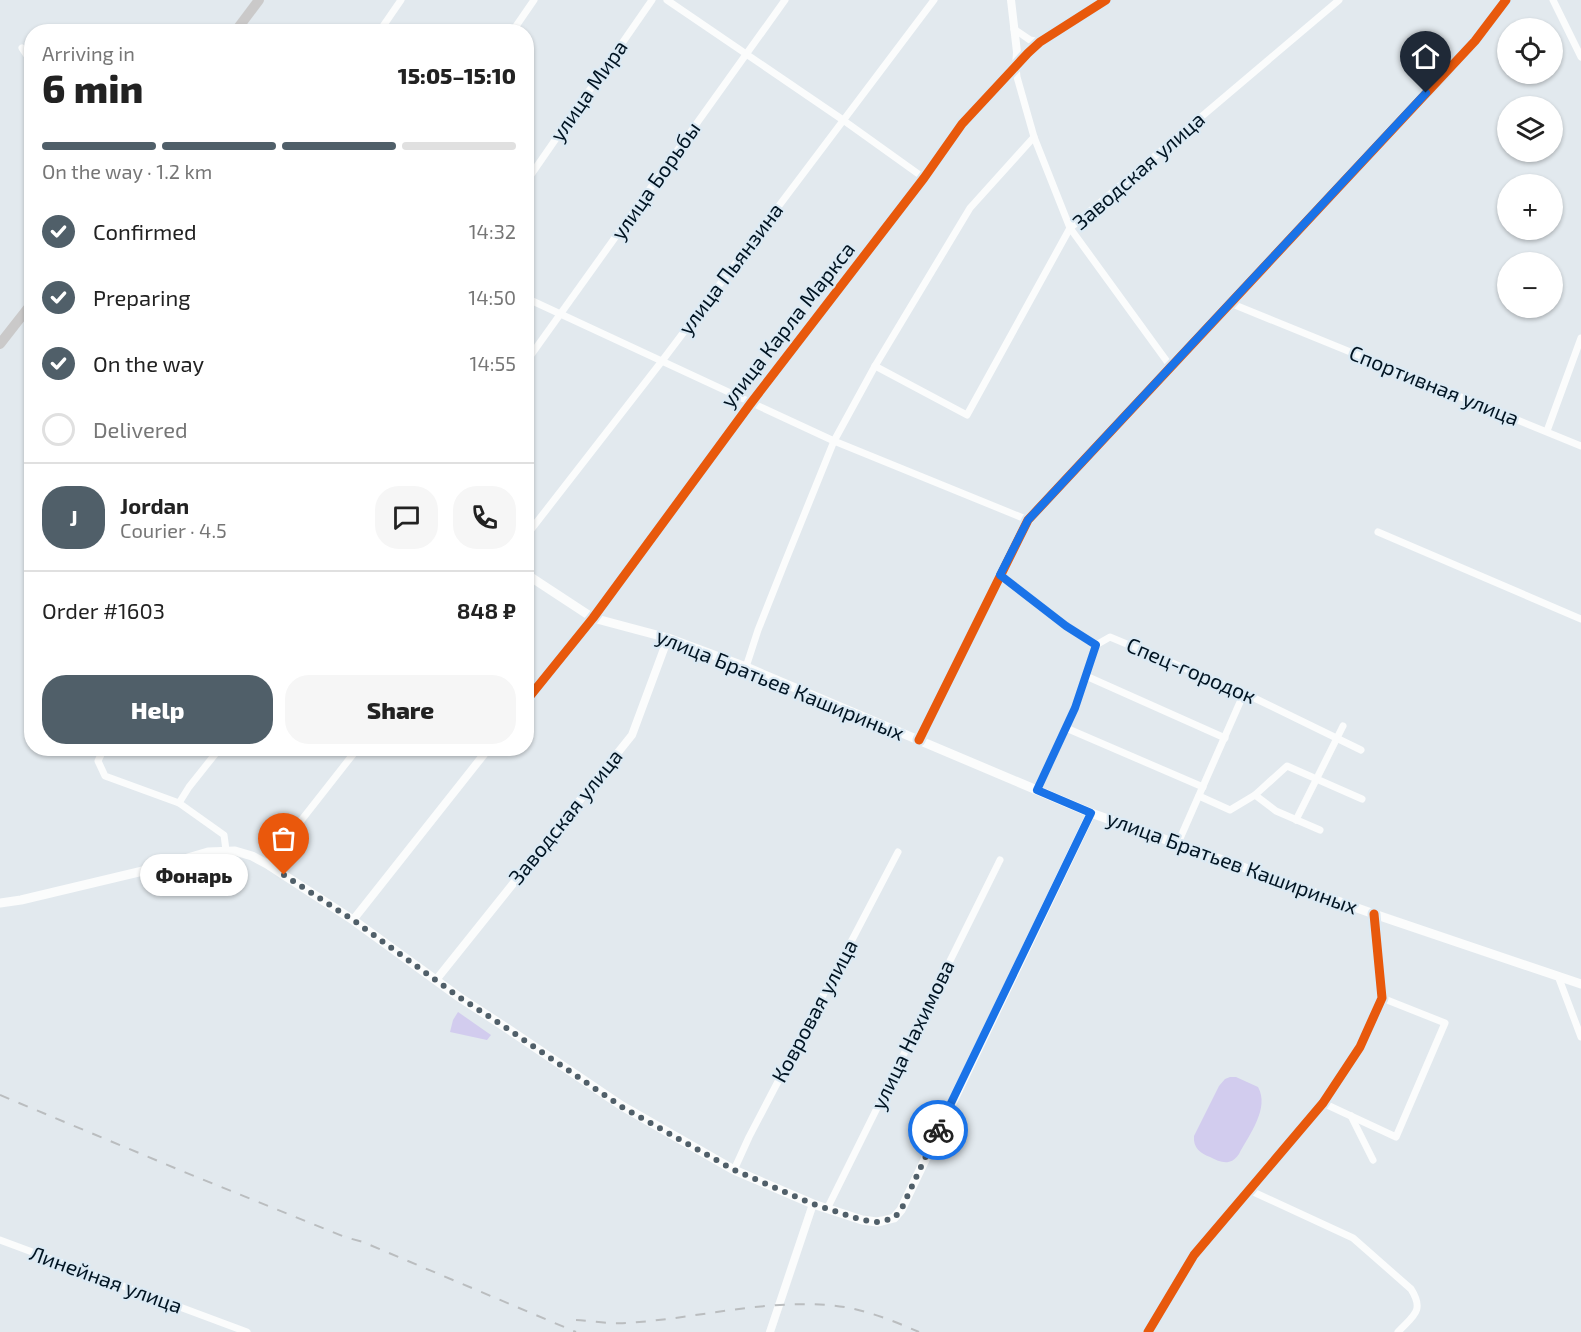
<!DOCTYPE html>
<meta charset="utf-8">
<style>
body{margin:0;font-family:"Exo 2",sans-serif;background:#f6f6f6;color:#222;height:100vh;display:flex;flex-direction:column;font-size:22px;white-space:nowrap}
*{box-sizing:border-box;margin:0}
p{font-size:20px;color:#767676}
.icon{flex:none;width:33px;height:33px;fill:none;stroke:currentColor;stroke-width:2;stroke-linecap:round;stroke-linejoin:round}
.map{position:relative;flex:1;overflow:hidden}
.side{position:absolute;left:24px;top:24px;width:510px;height:732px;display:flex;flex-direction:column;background:#fff;border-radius:24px;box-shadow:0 2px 4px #0004}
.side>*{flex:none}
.fabs{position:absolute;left:1497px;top:18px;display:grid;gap:12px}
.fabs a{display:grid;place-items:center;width:66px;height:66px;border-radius:50%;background:#fff;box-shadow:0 2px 4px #0004;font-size:30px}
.pin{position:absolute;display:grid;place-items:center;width:51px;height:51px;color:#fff;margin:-62px -26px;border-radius:50% 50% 50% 0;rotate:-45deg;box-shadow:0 0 6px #0007}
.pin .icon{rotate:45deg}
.courier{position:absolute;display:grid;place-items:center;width:60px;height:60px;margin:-30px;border:4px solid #1a73e8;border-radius:50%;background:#fff;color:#222;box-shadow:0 2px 8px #0007}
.bubble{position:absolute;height:42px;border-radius:21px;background:#fff;box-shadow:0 2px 4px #0004;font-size:20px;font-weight:800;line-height:42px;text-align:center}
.head em{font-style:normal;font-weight:800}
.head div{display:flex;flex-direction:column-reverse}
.head{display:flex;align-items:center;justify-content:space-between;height:102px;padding:0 18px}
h1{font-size:39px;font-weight:800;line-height:45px}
.bar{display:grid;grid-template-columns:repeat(4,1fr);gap:9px 6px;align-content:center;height:72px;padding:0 18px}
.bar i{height:8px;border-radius:4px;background:#e0e0e0}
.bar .current{background:#505f69}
.bar p{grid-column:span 4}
.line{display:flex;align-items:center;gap:15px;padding:0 18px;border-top:2px solid #e0e0e0}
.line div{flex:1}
.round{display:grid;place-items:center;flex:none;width:63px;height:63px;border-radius:24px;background:#f6f6f6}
ol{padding:0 18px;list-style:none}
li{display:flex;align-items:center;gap:18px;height:66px}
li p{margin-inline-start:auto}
li .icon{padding:6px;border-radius:50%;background:#505f69;color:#fff;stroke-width:4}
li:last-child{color:#767676}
li i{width:33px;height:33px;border:3px solid #e0e0e0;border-radius:50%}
.cta{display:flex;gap:12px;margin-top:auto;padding:12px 18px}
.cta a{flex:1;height:69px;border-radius:24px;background:#505f69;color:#fff;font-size:24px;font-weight:800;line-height:69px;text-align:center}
.cta a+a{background:#f6f6f6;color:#222}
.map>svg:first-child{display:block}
</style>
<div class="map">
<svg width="1581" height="1332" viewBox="0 0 1581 1332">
<rect width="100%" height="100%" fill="#e2e9ee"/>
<g fill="#d2ccee">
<polygon points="458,1012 491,1035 487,1040 450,1032 453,1020"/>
<path d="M 1230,1077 L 1236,1077 L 1258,1087 C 1270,1108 1249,1135 1239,1154 C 1231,1166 1221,1163 1210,1157 C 1200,1153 1193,1148 1194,1136 L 1219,1086 L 1225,1079 Z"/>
</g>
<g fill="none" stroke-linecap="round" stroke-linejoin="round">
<g stroke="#fbfcfc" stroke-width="7">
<polyline points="667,0 843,120 924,178"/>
<path d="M 1106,0 C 1074,20 1040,38 1016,67 L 1017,77 L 1034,137 L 1070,228 L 1171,367"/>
<polyline points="1553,0 1581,57"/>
<polyline points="1014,29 1030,40 1040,42"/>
<polyline points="379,32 401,0"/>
<polyline points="512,32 534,0"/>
<polyline points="22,48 32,63"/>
<polyline points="526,182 652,0"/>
<polyline points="526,298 834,441 1028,520"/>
<polyline points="1230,303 1581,446"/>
<polyline points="526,362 785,0"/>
<polyline points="875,366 967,415 1070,228 1339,0"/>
<polyline points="1547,431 1581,338"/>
<polyline points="1378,532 1581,619"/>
<polyline points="526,536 662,361 934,0"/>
<polyline points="1001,575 1066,626 1096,645 1110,637 1244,693 1361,750"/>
<polyline points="746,667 758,630 785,562 834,441 875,366 970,208 1034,137"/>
<polyline points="1086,676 1225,738"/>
<polyline points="1066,728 1203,787"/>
<polyline points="919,740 1028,520 1475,41 1506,0"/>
<polyline points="104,748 98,761 105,776 179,803"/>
<polyline points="220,748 189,787 179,803 224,835 226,850"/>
<polyline points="1037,790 1075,708 1096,645"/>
<polyline points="1255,795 1276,811 1320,830"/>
<polyline points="1199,796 1230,810 1255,795 1287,766 1362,799"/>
<polyline points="1296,820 1343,726"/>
<polyline points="1178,843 1244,693"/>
<polyline points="267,864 358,748"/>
<polyline points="1558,976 1581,1037"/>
<polyline points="1323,1103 1396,1137 1445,1023 1382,998"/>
<polyline points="1351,1116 1373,1160"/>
<polyline points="734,1170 749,1137 898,852"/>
<path d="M 1249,1190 L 1353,1238 L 1411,1289 C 1425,1311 1413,1316 1398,1332"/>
<polyline points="827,1209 1000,860"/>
<polyline points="0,1240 247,1332"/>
<polyline points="1148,1332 1194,1255 1323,1103 1360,1047 1382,998 1374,914"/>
</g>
<g stroke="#fbfcfc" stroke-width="8">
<polyline points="526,701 593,618 751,403 924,178 962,124 1016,67 1017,52 1011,0"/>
<polyline points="353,920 489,748"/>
<polyline points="436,980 632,735 668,638"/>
<polyline points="770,1332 813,1204"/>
</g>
<g stroke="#fbfcfc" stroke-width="9">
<polyline points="526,574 593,618 668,638 746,667 1091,813 1374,914 1581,984"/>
<polyline points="0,903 21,900 147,870 208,852 235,851 252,856 267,864 353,920 459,997 505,1027 622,1106 734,1170 813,1204 862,1220 877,1222 882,1221 894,1218 901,1210 1091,813"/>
</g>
<g stroke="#cac9c9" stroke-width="10">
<polyline points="235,32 259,0"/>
<polyline points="0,344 32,303"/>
</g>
<g stroke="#babdbf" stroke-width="2" stroke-dasharray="10 10" stroke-linecap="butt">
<polyline points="0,1095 194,1176 345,1237 363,1242 576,1332"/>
<path d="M 576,1320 C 592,1321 610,1324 626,1323 C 693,1319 760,1300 827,1305 C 859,1307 889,1319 919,1332"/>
</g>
<g stroke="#dceaf4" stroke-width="13">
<g id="cycleway">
<polyline points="526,701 593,618 751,403 924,178 962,124 1028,53 1040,42 1106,0"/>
<polyline points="919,740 1028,520 1475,41 1506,0"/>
<polyline points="1148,1332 1194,1255 1323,1103 1360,1047 1382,998 1374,914"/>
</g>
</g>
<use href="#cycleway" stroke="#e8590c" stroke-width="9"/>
</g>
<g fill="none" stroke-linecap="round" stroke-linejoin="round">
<polyline stroke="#505f69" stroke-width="6" stroke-dasharray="0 10.8" points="284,875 353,920 459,997 505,1027 622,1107 734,1170 813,1204 862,1220 877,1222 882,1221 894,1218 901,1210 938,1130"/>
<polyline stroke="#1a73e8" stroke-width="8" points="938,1130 1091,813 1037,790 1075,708 1096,645 1066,626 1000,575 1028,520 1426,93"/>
</g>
<g text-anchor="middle" stroke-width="4.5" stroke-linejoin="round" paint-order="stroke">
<g font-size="21" fill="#011422" stroke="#dceaf4">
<text transform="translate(589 91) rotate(-55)" y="7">улица Мира</text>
<text transform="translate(1139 171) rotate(-41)" y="7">Заводская улица</text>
<text transform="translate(656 181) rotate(-55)" y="7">улица Борьбы</text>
<text transform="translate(731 269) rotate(-53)" y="7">улица Пьянзина</text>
<text transform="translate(788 325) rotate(-52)" y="7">улица Карла Маркса</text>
<text transform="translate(1434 386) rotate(22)" y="7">Спортивная улица</text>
<text transform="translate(1191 671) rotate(23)" y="7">Спец-городок</text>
<text transform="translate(780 685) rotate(22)" y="7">улица Братьев Кашириных</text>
<text transform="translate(566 817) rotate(-51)" y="7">Заводская улица</text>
<text transform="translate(1232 863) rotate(20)" y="7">улица Братьев Кашириных</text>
<text transform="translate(815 1011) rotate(-62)" y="7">Ковровая улица</text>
<text transform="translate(913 1035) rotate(-64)" y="7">улица Нахимова</text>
<text transform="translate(106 1280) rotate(20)" y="7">Линейная улица</text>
</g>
</g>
</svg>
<div class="fabs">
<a><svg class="icon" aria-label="locate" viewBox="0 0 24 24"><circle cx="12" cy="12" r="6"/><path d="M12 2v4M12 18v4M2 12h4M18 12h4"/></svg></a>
<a><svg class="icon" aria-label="layers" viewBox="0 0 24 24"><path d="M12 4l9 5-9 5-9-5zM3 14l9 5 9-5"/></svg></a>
<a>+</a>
<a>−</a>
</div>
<div class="pin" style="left:284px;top:875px;background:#ea580c"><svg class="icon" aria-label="bag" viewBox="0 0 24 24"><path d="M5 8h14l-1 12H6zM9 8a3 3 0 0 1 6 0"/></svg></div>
<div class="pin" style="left:1426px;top:93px;background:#1f2937"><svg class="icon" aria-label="home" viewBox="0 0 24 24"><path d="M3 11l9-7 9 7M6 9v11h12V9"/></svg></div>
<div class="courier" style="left:938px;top:1130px"><svg class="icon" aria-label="bike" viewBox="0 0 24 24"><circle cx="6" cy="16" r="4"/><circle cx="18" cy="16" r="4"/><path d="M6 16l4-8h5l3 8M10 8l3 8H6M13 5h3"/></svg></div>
<div class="bubble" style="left:140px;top:854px;width:108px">Фонарь</div>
<section class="side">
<div class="head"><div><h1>6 min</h1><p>Arriving in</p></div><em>15:05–15:10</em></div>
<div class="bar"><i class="current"></i><i class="current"></i><i class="current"></i><i></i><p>On the way · 1.2 km</p></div>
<ol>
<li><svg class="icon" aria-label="check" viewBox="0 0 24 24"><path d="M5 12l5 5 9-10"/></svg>Confirmed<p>14:32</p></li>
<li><svg class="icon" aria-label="check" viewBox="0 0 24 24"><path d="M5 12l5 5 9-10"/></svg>Preparing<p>14:50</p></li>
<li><svg class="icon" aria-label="check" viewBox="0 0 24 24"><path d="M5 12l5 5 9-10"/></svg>On the way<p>14:55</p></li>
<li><i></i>Delivered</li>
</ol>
<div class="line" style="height:108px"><b class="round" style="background:#505f69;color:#fff">J</b><div><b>Jordan</b><p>Courier · 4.5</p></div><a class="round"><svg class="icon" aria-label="chat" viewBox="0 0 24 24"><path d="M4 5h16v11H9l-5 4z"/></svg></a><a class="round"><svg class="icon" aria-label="phone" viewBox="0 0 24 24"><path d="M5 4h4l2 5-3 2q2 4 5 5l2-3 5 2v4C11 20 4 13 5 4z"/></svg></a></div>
<div class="line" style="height:78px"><div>Order #1603</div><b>848 ₽</b></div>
<div class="cta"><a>Help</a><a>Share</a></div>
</section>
</div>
